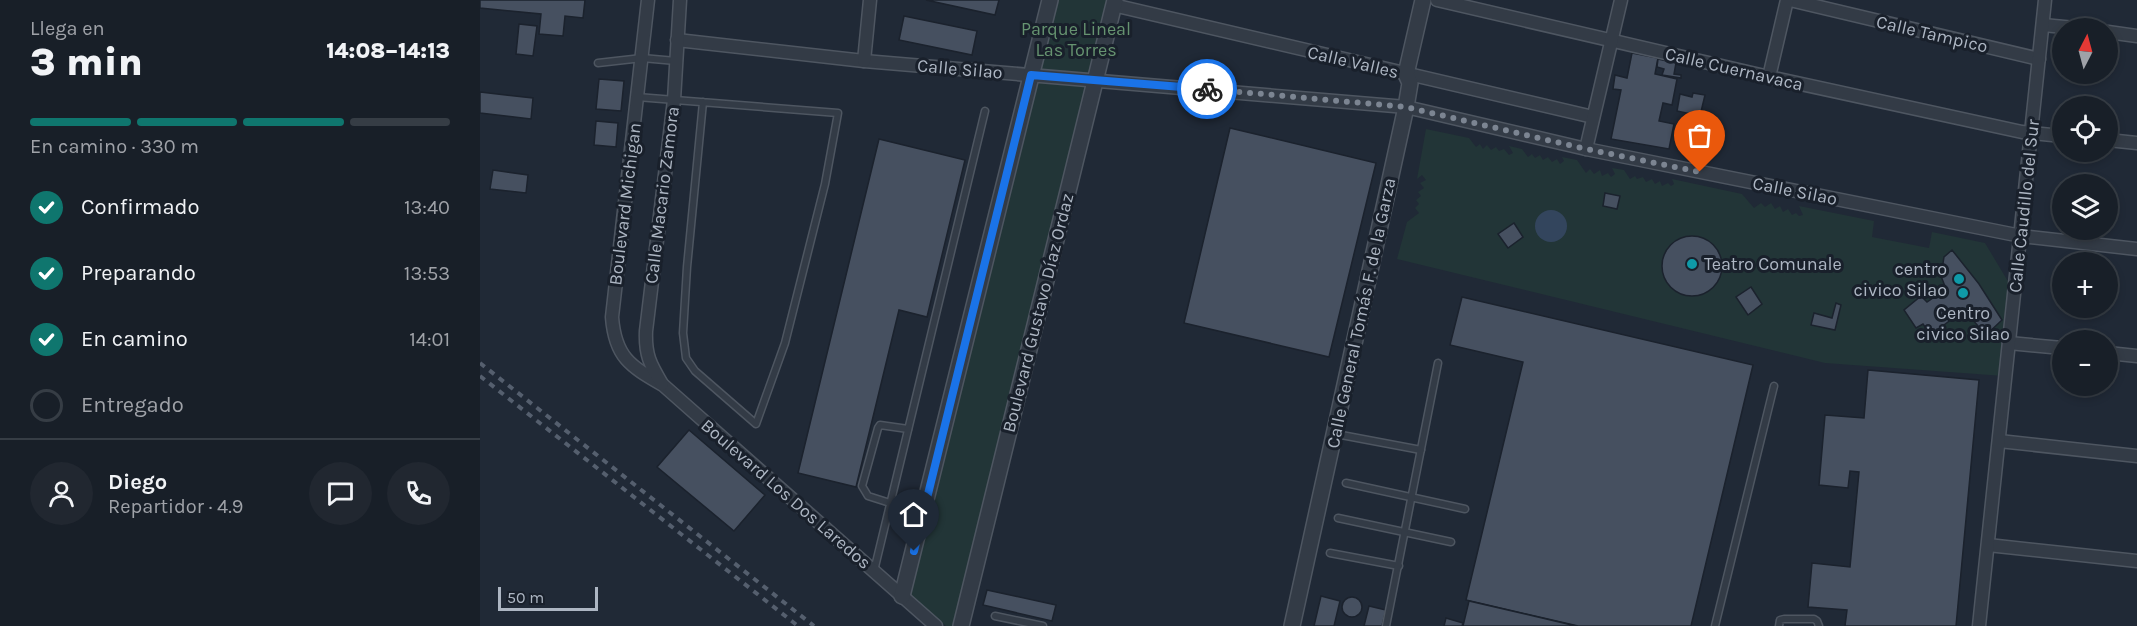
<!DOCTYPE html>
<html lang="es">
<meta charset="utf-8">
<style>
body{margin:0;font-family:Karla,sans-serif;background:#212730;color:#f1f3f6;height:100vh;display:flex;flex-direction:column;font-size:22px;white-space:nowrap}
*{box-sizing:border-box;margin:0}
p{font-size:20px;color:#9fa2a8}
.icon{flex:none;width:33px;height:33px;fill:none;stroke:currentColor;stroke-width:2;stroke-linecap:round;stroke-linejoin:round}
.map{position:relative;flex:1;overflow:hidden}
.sheet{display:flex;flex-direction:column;background:#181f28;width:480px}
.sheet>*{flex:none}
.needle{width:39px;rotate:6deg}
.fabs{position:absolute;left:1572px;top:18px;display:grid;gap:12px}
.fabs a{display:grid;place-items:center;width:66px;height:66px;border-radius:50%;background:#181f28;box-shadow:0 3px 9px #0003,0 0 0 2px #363d45;font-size:30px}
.scale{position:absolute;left:18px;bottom:15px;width:100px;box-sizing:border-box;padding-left:6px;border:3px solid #adb6c3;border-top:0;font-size:16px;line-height:21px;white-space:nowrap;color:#adb6c3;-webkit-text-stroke:4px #19202b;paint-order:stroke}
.pin{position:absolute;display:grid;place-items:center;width:51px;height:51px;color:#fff;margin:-62px -26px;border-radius:50% 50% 50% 0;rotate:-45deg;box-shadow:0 0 6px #0007}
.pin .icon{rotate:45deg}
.courier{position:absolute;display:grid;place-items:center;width:60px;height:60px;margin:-30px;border:4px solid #1a73e8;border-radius:50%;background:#fff;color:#222;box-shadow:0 2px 8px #0007}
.overview em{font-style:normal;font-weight:800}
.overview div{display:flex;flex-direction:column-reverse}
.overview{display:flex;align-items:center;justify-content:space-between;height:102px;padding:0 30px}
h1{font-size:39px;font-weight:800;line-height:45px}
.bar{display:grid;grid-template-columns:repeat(4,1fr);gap:9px 6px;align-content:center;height:72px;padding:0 30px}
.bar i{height:8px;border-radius:4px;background:#363d45}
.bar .current{background:#0f766e}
.bar p{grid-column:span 4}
.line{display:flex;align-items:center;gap:15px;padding:0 30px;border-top:2px solid #363d45}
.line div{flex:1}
.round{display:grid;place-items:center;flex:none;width:63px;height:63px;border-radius:32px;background:#212730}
ol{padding:0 30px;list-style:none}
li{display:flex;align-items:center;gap:18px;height:66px}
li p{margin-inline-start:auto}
li .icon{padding:6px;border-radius:50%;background:#0f766e;color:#fff;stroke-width:4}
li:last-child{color:#9fa2a8}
li i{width:33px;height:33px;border:3px solid #363d45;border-radius:50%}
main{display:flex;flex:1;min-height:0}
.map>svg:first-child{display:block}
</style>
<main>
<section class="sheet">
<div class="overview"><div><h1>3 min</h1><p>Llega en</p></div><em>14:08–14:13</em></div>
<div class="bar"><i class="current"></i><i class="current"></i><i class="current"></i><i></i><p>En camino · 330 m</p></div>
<ol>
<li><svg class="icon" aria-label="check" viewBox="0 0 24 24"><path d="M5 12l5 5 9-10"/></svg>Confirmado<p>13:40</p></li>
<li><svg class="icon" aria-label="check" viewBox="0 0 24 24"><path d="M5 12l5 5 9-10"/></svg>Preparando<p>13:53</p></li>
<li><svg class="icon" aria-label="check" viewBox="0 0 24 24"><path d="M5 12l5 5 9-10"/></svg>En camino<p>14:01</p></li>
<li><i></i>Entregado</li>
</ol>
<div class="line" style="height:108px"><a class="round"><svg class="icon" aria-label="person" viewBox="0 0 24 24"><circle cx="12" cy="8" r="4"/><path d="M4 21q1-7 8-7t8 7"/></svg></a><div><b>Diego</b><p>Repartidor · 4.9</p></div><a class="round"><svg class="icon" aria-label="chat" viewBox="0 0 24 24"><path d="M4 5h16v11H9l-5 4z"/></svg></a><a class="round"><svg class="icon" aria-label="phone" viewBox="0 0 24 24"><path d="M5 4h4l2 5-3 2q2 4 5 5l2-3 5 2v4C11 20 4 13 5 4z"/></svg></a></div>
</section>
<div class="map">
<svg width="1657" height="626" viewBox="0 0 1657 626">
<rect width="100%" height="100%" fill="#202936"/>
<g fill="#223537">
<polygon points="578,0 634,0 480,626 466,626 427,594"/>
<polygon points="946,129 989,138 996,147 1000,144 1003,149 1007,145 1011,150 1016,147 1019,151 1024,149 1029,155 1033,153 1029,146 1042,149 1048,157 1052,154 1055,158 1060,155 1063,160 1068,157 1072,162 1077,159 1080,164 1084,161 1082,157 1097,160 1106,173 1110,169 1114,174 1120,170 1122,176 1128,173 1131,177 1135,174 1132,168 1144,170 1150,179 1155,176 1157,179 1163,177 1166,182 1172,179 1175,184 1180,181 1182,186 1188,183 1191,186 1194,184 1192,179 1262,194 1274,208 1281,203 1285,207 1291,203 1295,209 1300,206 1303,212 1308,209 1312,215 1316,213 1319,216 1323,215 1319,206 1394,221 1392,237 1449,248 1452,232 1505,243 1532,288 1524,376 1345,363 917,259 927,222 939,213 935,208 939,204 936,200 941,196 938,192 944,188 940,183 946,180 942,175 937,179"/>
</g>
<circle fill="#33455d" cx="1071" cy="226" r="16"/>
<g fill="#465060" stroke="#1b222d" stroke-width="1.5">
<polygon points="0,0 105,0 103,18 85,16 83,36 59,34 61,14 0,8"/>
<polygon points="446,0 519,0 515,15"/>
<polygon points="424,16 497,31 492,55 419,40"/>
<polygon points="39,24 57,26 53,56 36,54"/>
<polygon points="1152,53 1178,58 1175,74 1197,79 1192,105 1183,103 1179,121 1194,124 1189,149 1131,139 1141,90 1133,89 1135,75 1147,78"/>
<polygon points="1178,59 1196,63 1194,74 1201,75 1201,78 1182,75 1184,69 1177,67"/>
<polygon points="119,79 144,81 141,111 116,109"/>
<polygon points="0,92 53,98 51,119 0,113"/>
<polygon points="1213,93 1225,95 1220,116 1197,111 1200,94 1212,97"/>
<polygon points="116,121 138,123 136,147 114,145"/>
<polygon points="750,128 896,163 849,357 704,323"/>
<polygon points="399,139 485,160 447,317 419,310 376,487 318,473"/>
<polygon points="13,170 48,175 46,193 10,189"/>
<polygon points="1125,193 1140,196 1137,209 1123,206"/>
<polygon points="1034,223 1043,237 1028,248 1018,234"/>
<circle cx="1212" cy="266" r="30"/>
<polygon points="1472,250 1499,284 1522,320 1506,335 1484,310 1464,325 1466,331 1453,338 1443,324 1436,328 1424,310 1441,296 1447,302 1466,289 1461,276 1464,257"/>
<polygon points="1271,287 1282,304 1268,315 1256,297"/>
<polygon points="982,297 1273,365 1211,626 1098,626 986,600 1043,362 970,345"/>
<polygon points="1356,303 1361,305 1355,330 1331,325 1334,313 1352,318"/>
<polygon points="1388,370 1499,380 1476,626 1365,626 1367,610 1328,607 1332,563 1370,567 1379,472 1370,471 1368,488 1339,485 1345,415 1384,418"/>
<polygon points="209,430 285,495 254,531 177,467"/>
<polygon points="507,590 576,605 572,621 503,605"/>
<polygon points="841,596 860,601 854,626 834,626"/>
<circle cx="872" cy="607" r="10"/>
<polygon points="989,601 1096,626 983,626"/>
<polygon points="889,606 906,610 902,626 884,626"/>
<polygon points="966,618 983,623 982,626 964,626"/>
</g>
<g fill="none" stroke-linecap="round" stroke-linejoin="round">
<g stroke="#4e5661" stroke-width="9">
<g id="service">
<polyline points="118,63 162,58 196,61"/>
<polyline points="157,97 358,113 345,184 305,343 276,424 215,371 206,358 203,333 207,267 223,102"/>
<polyline points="856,434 941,450"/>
<polyline points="866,483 985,509"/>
<polyline points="410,503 388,496 382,486 398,428 400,425 428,429"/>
<polyline points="858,518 971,542"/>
<polyline points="850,553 919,566"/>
<polyline points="394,571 505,111"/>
<polyline points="515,616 563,626"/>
<polyline points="906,626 958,363"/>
<polyline points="1235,626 1294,386"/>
<polyline points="1299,626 1300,620 1304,619 1334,619 1337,621 1339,626"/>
</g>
</g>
<g stroke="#4e5661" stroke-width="15">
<g id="minor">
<path d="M 168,0 L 132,317 C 135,357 150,366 183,385 L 456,626"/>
<polyline points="957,0 1289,77 1542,132 1582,136"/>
<polyline points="1310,0 1559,59"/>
<polyline points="633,5 1113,117"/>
<polyline points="1563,25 1595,28"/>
<polyline points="1628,32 1657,36"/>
<polyline points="197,40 384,61 926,107 1106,149 1541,236 1657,249"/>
<polyline points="384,61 390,0"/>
<polyline points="1289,77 1307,0"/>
<polyline points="1628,140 1657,143"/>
<polyline points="1106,149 1141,0"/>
<polyline points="1529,343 1582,348"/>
<polyline points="1628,353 1657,356"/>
<path d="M 182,384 C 170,364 165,355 166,331 L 194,100 L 200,0"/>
<polyline points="1519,441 1657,456"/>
<polyline points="1508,545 1657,561"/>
<polyline points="1499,626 1565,0"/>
</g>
</g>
<g stroke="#4e5661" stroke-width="18">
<g id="tertiary">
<polyline points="422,596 570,0"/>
<polyline points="481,626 635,0"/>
<polyline points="812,626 926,107 930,83 926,74 943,0"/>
</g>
</g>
<use href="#service" stroke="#333b46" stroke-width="6"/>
<use href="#minor" stroke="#333b46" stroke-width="12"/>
<use href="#tertiary" stroke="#333b46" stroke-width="15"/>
<g stroke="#555f6e" stroke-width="4" stroke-dasharray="6 6" stroke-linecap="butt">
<polyline points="0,363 334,626"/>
<polyline points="0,376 318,626"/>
</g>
</g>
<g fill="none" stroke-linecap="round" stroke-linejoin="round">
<polyline stroke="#7c8592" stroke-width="6" stroke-dasharray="0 10.8" points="727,89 926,107 1106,149 1220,172"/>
<polyline stroke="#1a73e8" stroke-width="8" points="434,551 551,75 727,89"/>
</g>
<g fill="#0f9aa8" stroke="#19202b" stroke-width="2">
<circle cx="1212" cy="264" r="6"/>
<circle cx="1479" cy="279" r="6"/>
<circle cx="1483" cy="293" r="6"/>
</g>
<g text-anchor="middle" stroke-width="6" stroke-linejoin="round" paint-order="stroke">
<g font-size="18" fill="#669370" stroke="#19202b">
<text x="596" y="35">Parque Lineal<tspan x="596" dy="21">Las Torres</tspan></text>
</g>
<g font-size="18" fill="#adb6c3" stroke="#19202b">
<text transform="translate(1452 34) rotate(13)" y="6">Calle Tampico</text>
<text transform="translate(873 62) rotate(13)" y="6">Calle Valles</text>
<text transform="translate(480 69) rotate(5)" y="6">Calle Silao</text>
<text transform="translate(1254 69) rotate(13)" y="6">Calle Cuernavaca</text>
<text transform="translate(1315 191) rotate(11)" y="6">Calle Silao</text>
<text transform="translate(182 195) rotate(-83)" y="6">Calle Macario Zamora</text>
<text transform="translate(145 204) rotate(-83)" y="6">Boulevard Michigan</text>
<text transform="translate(1544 206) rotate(-84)" y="6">Calle Caudillo del Sur</text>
<text transform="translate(558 313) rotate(-76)" y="6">Boulevard Gustavo Díaz Ordaz</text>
<text transform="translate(881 313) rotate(-78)" y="6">Calle General Tomás F. de la Garza</text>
<text transform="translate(306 494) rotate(41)" y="6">Boulevard Los Dos Laredos</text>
</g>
<g font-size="18" fill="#adb6c3" stroke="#19202b" text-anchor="start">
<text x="1224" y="270">Teatro Comunale</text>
<text x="1467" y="275" text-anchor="end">centro<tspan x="1467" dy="21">civico Silao</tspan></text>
<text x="1483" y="319" text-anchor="middle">Centro<tspan x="1483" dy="21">civico Silao</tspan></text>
</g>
</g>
</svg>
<div class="fabs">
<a><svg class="needle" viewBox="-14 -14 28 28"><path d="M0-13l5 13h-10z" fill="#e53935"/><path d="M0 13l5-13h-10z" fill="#9fa2a8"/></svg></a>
<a><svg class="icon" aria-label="locate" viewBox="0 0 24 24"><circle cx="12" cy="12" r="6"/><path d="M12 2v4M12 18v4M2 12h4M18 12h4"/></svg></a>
<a><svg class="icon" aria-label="layers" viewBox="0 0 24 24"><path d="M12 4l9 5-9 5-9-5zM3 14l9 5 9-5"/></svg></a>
<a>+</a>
<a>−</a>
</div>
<div class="scale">50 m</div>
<div class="pin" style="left:1220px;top:172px;background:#ea580c"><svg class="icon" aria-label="bag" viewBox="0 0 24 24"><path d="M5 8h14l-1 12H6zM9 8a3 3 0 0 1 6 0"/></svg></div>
<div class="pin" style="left:434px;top:551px;background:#1f2937"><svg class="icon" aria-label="home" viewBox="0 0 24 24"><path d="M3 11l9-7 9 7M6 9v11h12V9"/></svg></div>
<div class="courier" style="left:727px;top:89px"><svg class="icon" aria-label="bike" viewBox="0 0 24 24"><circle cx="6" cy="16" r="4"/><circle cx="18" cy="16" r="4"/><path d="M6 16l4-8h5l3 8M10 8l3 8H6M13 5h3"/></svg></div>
</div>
</main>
